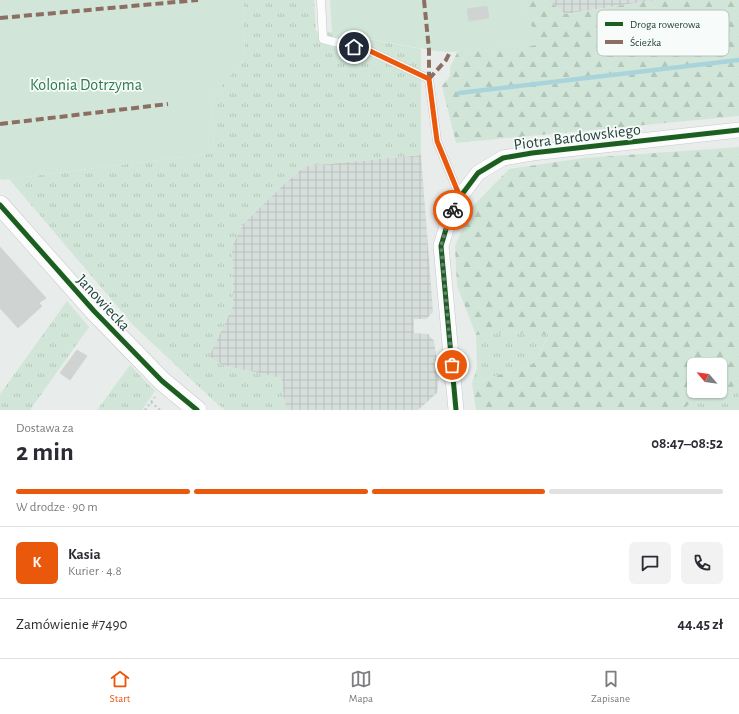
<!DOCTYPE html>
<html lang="pl">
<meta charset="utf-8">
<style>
body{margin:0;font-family:"Alegreya Sans",sans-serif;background:#f2f2f3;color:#2b2b33;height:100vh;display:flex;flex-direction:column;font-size:15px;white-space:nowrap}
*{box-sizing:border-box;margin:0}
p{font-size:13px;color:#7c7c81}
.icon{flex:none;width:22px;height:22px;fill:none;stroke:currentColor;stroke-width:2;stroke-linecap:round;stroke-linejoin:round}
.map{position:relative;height:410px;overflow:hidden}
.panel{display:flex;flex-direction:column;background:#fff;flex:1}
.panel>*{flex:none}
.needle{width:26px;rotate:299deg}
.controls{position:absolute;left:687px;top:358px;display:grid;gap:8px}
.controls a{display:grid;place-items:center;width:40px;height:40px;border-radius:6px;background:#fff;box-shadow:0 1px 3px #0004;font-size:20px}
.pin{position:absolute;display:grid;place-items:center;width:34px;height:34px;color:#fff;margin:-17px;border:2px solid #fff;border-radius:50%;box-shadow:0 1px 4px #0007}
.courier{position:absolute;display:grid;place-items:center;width:40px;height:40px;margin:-20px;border:3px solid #ea580c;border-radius:50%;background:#fff;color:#222;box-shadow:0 1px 5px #0007}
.summary em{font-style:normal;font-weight:600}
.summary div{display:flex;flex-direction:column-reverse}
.summary{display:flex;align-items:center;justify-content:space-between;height:68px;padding:0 16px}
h1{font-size:26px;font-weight:600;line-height:30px}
.bar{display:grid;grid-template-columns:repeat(4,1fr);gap:6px 4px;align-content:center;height:48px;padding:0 16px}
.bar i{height:5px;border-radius:3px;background:#e1e1e2}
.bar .on{background:#ea580c}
.bar p{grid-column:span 4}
.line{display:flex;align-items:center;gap:10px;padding:0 16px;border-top:1px solid #e1e1e2}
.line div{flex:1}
.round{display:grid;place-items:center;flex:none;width:42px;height:42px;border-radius:6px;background:#f2f2f3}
.tab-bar{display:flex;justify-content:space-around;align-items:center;height:56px;border-top:1px solid #e1e1e2;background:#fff;font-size:11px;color:#7c7c81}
.tab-bar a{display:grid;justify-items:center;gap:2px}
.tab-bar .on{color:#ea580c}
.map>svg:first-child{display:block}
</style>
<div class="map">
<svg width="739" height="410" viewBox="0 0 739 410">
<defs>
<pattern id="industrial-grid" width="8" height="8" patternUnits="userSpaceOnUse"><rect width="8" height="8" fill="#d6dedb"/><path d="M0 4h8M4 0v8" fill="none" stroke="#b8c0bd"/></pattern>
<pattern id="grass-tufts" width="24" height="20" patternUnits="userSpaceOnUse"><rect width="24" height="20" fill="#d1e6d8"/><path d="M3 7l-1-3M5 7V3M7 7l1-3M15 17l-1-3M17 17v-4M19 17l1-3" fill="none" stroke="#b3c6ba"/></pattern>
<pattern id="forest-firs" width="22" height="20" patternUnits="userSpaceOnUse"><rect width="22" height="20" fill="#d1e6d8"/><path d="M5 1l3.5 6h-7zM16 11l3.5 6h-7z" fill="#b3c6ba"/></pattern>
</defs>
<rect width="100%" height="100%" fill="#e8edeb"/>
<g fill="url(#industrial-grid)">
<polygon points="548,0 657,0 565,14"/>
<polygon points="421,155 433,312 426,319 414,319 414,333 428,334 434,341 439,378 437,393 418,410 286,410 281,378 221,365 209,356 233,306 232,246 243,224 283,185 305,166"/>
</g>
<g fill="url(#grass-tufts)">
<polygon points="243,0 314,0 316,31 332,32 421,49 421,155 305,166 283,185 243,224 232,246 233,306 209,356 222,365 281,378 286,410 225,410 215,402 134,326 9,179 214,153 212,98 245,57"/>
<polygon points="67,301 89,327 30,410 0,410 0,394"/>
<polygon points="509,332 549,334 533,364 472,383 477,368 476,335"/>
<polygon points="130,365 155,391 142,410 97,410"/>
<path d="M 739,385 L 739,410 L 683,410 C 696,397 700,391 720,391 L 720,390 Z"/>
</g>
<g fill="url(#forest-firs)">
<polygon points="523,0 548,0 565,14 657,0 739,0 739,116 456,143 442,86 450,76 450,67 458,51 537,45"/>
<polygon points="739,147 739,385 720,390 720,365 694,365 694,391 714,391 699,394 683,410 476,410 472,383 533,364 549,335 509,332 476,335 457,286 455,246 472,207 509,169 584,158"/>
</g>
<g fill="#d1e6d8">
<polygon points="0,0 243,0 245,57 212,98 214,153 1,180 0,178"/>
<polygon points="330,0 523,0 538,45 450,52 435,51 332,32"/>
</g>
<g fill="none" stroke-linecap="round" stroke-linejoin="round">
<polyline stroke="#a9d4db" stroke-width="4.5" points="459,93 739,60"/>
</g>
<g fill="#cfd4d2" stroke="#d1d6d4">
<polygon points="487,6 489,18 469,21 467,9"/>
<polygon points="0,247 46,298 39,303 42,306 18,328 0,308"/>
<polygon points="77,350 87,356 70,380 60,373"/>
</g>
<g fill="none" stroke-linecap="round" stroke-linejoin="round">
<g stroke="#c5cac8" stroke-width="9">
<polyline id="service" points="321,0 323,39 370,51 429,79 437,141 460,197"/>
</g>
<g stroke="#c5cac8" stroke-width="16">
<polyline id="minor" points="456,410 441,246 449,219 460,197 478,173 503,158 532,153 739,130"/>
</g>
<g stroke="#c5cac8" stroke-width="20">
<polyline id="tertiary" points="0,205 94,311 162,381 197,410"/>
</g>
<g stroke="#c3ccca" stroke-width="2.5" stroke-dasharray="2 3" stroke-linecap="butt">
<polyline points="151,402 160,410"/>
<polyline points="145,410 155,397"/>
</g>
<use href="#service" stroke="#fcfcfc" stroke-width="8"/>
<use href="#minor" stroke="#fcfcfc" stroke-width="15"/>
<use href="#tertiary" stroke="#fcfcfc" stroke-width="19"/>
<g stroke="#8d6e63" stroke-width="4" stroke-dasharray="8 4" stroke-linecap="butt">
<polyline points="424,0 429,50 429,79"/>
<polyline points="0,18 198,0"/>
<polyline points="429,79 446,60 450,52"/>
<polyline points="0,124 168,104"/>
</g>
<g stroke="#f7fbf9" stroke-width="8">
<g id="cycleway">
<polyline points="0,205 94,311 162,381 197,410"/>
<polyline points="456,410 441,246 449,219 460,197 478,173 503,158 532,153 739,130"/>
</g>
</g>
<use href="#cycleway" stroke="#1b5e20" stroke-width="5"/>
</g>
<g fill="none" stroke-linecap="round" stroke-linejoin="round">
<polyline stroke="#697e78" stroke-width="4" stroke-dasharray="0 7.2" points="452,365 441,246 449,218 453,210"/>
<polyline stroke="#ea580c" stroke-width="5" points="354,47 370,51 429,79 437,141 460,197 453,210"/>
</g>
<g text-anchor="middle" stroke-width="3.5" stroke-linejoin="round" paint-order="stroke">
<g font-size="16" fill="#2d7a4b" stroke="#f7fbf9">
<text x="86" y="90">Kolonia Dotrzyma</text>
</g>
<g font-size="16" fill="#24423a" stroke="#f7fbf9">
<text transform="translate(577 136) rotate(-7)" y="6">Piotra Bardowskiego</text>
<text transform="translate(104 302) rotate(47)" y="6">Janowiecka</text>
</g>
</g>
<rect x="597" y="10" width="132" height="46" rx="6" fill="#f7fbf9" stroke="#b8c4c0" stroke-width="1"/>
<rect x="605" y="22" width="18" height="4" fill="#1b5e20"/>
<rect x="605" y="40" width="18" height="4" fill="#8d6e63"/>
<g font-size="11" fill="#24423a">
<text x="630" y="28">Droga rowerowa</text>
<text x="630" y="46">Ścieżka</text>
</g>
</svg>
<div class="controls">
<a><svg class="needle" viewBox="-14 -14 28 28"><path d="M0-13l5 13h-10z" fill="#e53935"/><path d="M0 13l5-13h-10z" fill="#7c7c81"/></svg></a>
</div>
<div class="pin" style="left:452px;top:365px;background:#ea580c"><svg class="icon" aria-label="bag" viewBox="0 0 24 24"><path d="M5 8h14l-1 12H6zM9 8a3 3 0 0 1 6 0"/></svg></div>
<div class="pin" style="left:354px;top:47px;background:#1f2937"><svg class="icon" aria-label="home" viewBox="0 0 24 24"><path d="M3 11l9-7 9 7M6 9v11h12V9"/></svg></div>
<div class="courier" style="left:453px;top:210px"><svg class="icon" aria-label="bike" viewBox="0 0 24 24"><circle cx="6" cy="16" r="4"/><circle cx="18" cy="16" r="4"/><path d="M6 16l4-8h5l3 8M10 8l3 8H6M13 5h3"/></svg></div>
</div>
<section class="panel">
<div class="summary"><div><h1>2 min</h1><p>Dostawa za</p></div><em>08:47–08:52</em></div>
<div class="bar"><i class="on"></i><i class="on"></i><i class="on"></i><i></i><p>W drodze · 90 m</p></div>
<div class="line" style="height:72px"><b class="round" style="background:#ea580c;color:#fff">K</b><div><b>Kasia</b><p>Kurier · 4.8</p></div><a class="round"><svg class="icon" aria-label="chat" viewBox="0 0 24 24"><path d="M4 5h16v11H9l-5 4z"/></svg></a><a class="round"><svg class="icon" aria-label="phone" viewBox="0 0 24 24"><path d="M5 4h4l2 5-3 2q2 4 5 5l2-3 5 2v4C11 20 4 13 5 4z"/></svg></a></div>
<div class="line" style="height:52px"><div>Zamówienie #7490</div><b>44.45 zł</b></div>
</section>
<nav class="tab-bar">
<a class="on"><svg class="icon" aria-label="home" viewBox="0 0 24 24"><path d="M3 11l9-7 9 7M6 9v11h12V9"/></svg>Start</a>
<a><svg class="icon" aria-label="map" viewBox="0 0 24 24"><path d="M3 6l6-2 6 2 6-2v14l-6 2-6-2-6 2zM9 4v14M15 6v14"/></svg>Mapa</a>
<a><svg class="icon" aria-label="saved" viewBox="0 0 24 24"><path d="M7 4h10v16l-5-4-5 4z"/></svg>Zapisane</a>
</nav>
